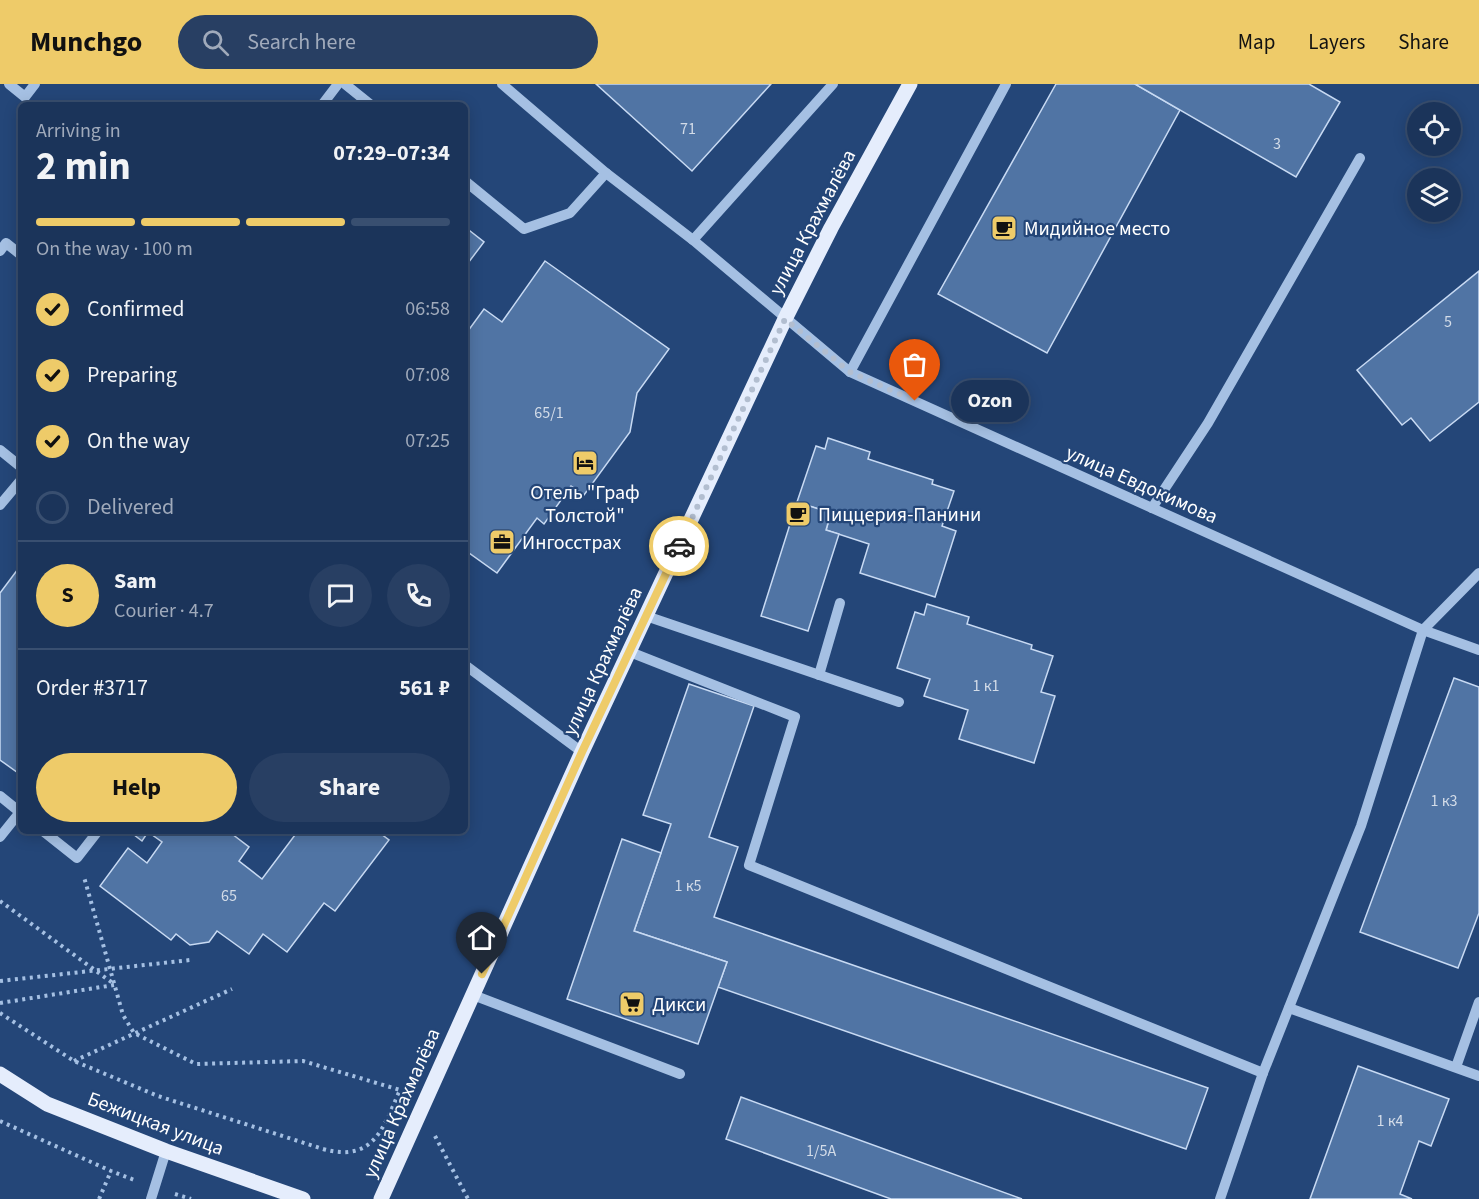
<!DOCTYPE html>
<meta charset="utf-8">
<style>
body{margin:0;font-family:"Source Sans 3",sans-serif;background:#283f63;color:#f1f3f6;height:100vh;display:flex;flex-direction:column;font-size:22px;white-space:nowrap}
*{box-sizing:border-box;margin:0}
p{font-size:20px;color:#a0aabb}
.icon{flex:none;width:33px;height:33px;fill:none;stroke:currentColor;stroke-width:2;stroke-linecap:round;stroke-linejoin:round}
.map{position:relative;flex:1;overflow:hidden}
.sheet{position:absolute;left:18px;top:18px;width:450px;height:732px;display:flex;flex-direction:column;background:#1b345a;border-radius:9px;box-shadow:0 3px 15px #0003,0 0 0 2px #394f70}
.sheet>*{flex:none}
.fabs{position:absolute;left:1407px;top:18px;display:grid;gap:12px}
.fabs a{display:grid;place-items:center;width:54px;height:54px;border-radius:50%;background:#1b345a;box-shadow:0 3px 15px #0003,0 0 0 2px #394f70;font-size:30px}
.pin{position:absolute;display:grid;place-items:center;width:51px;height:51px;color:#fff;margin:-62px -26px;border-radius:50% 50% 50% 0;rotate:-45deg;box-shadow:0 0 6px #0007}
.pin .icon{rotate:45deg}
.courier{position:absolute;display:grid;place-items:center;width:60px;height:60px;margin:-30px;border:4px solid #eecb69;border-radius:50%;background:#fff;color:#222;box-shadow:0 2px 8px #0007}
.bubble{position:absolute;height:42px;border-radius:21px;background:#1b345a;box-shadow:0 3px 15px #0003,0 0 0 2px #394f70;font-size:20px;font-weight:700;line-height:42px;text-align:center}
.summary em{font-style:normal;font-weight:700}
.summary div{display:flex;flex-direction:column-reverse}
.summary{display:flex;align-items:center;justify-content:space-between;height:102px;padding:0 18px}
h1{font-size:39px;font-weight:700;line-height:45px}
.bar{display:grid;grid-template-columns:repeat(4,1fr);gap:9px 6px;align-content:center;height:72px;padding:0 18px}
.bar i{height:8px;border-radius:4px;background:#394f70}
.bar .on{background:#eecb69}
.bar p{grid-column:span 4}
.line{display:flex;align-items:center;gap:15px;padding:0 18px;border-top:2px solid #394f70}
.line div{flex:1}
.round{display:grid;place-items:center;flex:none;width:63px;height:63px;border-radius:32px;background:#283f63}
ol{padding:0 18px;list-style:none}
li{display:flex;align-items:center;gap:18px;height:66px}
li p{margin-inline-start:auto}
li .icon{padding:6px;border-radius:50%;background:#eecb69;color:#111;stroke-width:4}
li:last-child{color:#a0aabb}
li i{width:33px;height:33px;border:3px solid #394f70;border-radius:50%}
.button{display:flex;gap:12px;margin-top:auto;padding:12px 18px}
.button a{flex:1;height:69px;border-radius:36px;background:#eecb69;color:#111;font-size:24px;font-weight:700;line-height:69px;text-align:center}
.button a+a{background:#283f63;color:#f1f3f6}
header{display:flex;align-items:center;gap:36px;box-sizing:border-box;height:84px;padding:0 30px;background:#eecb69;color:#111}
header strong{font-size:28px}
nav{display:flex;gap:33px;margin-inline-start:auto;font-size:21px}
.search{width:420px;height:54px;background:#283f63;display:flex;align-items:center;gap:15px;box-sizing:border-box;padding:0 21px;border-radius:33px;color:#a0aabb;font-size:22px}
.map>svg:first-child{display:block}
</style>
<header>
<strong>Munchgo</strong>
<div class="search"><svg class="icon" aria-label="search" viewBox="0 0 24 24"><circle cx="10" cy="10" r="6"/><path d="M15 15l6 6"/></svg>Search here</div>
<nav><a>Map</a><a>Layers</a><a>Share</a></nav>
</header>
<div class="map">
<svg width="1479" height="1115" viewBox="0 0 1479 1115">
<rect width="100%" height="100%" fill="#244678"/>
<g fill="#5074a4" stroke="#c8daf3" stroke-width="1.5">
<polygon points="596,0 771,0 692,87"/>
<polygon points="1056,0 1135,0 1180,26 1047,269 938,210"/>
<polygon points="1135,0 1309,0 1340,18 1296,93"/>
<polygon points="465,143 484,158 465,183"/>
<polygon points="545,177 669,265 637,309 630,348 584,411 571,402 544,440 537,434 497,489 465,466 465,439 469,434 465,431 465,251 484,225 502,238"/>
<polygon points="1479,187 1479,318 1430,357 1411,334 1402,341 1357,286"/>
<polygon points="828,354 870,368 868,375 933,396 932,400 954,407 942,442 956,447 935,513 860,489 869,460 826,446 831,429 797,418 816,362 825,365"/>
<polygon points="797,418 831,429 826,446 839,450 808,547 761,532"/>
<polygon points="21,481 21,691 0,676 0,509"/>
<polygon points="927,520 969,533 967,540 1032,561 1031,565 1053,572 1041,608 1055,612 1034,679 959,655 968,626 924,612 930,595 897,584 915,528 924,531"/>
<polygon points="1454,594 1479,603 1479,829 1458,884 1360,848"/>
<polygon points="689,600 754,622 709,753 738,763 714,833 1208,1004 1186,1065 718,903 727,878 634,847 671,740 643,731"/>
<polygon points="129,747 228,747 249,763 239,777 262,795 298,747 377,747 389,756 335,827 324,819 287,868 263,850 249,870 217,847 209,858 190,861 176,850 171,856 100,802 128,764 147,779 162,758 148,748 142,757"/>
<polygon points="622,755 661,769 634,847 727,878 698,960 567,915"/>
<polygon points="1358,982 1449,1015 1431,1062 1419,1057 1400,1110 1412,1115 1310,1115"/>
<polygon points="741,1013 771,1024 1022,1115 891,1115 726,1055"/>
</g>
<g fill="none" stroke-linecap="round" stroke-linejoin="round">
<g stroke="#a5c0e3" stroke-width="4" stroke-dasharray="3 4.5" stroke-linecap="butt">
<polyline points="0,817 114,900"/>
<polyline points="0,897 190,876"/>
<polyline points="0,919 114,901"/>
<path d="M 0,929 L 74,977 L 158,1012 L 323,1065 C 374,1079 383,1044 400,1006 L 303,977 L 196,980 L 134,949 L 123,931 L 84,793"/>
<polyline points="74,977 232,905"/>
<polyline points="0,1037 111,1087 137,1097"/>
<polyline points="435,1052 468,1115"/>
<polyline points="175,1110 191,1115"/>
<polyline points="99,1115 111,1087"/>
</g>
<g stroke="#a5c0e3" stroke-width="10">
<polyline points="9,0 25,13 35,0"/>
<polyline points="345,0 371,21"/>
<polyline points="502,0 606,89 693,156 850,288 1423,546 1479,566"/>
<polyline points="322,21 338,0"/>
<polyline points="465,97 524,145 570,129 606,89"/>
<polyline points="693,156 833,0"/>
<polyline points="0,167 6,159 21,171"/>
<polyline points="850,288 1006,0"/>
<polyline points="0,366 21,383"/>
<polyline points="0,421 21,396"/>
<polyline points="1152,424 1208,339 1360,74"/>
<polyline points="646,532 899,618"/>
<polyline points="630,568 795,633 749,781 1263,989"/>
<polyline points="465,581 582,668"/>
<polyline points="819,591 840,519"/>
<polyline points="0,712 21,729"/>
<polyline points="43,747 77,774 98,747"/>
<polyline points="0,753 20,728"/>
<polyline points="473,911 680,990"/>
<polyline points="1289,924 1479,992"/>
<polyline points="1456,983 1479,918"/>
<polyline points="151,1115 166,1067"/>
<polyline points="1220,1115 1263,989 1361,742 1423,546 1479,489"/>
</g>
<g stroke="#e5edfc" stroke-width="15">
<polyline points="0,990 47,1020 166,1067 303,1115"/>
<polyline points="381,1115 582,668 785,235 831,144 910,0"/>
</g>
</g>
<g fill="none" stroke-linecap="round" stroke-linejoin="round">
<polyline stroke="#b2bed0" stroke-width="6" stroke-dasharray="0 10.8" points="679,462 785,235 850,288 915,317"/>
<polyline stroke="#eecb69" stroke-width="8" points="482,890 582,668 679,462"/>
</g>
<defs>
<g id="cafe-square" transform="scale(1.35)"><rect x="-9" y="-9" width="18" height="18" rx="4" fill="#eecb69" stroke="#244678"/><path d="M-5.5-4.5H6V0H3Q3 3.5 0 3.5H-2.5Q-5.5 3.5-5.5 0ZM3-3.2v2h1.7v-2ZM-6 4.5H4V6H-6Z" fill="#111"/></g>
<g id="hotel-square" transform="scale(1.35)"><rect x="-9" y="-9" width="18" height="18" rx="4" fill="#eecb69" stroke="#244678"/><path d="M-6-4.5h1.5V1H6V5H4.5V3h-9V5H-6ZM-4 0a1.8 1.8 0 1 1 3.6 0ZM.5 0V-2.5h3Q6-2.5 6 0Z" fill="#111"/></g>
<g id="office-square" transform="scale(1.35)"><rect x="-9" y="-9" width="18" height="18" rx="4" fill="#eecb69" stroke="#244678"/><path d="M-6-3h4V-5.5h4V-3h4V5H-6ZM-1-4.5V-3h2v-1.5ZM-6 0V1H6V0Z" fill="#111"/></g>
<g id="supermarket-square" transform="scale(1.35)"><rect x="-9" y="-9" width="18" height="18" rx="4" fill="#eecb69" stroke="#244678"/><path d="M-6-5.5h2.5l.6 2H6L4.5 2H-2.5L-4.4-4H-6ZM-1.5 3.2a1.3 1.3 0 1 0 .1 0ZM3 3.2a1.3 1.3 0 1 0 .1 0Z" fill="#111"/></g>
</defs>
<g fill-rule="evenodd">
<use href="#cafe-square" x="1004" y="144"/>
<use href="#hotel-square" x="585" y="379"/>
<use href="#cafe-square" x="798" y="430"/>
<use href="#office-square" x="502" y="458"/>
<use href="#supermarket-square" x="632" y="920"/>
</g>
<g text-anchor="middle" stroke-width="4.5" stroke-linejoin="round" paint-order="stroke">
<g font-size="16" fill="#d3dce8">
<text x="688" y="50">71</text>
<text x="1277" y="65">3</text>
<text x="1448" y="243">5</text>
<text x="549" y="334">65/1</text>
<text x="986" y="607">1 к1</text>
<text x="1444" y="722">1 к3</text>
<text x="688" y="807">1 к5</text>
<text x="229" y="817">65</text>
<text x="1390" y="1042">1 к4</text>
<text x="821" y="1072">1/5А</text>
</g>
<g font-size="20" fill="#fff" stroke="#244678">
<text transform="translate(812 138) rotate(-62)" y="7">улица Крахмалёва</text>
<text transform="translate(1142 400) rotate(24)" y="7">улица Евдокимова</text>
<text transform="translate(602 577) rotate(-65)" y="7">улица Крахмалёва</text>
<text transform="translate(401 1019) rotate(-66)" y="7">улица Крахмалёва</text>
<text transform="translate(156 1039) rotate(21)" y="7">Бежицкая улица</text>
</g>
<g font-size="20" fill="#fff" stroke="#244678" text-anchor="start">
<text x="1024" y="151">Мидийное место</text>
<text x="585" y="415" text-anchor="middle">Отель "Граф<tspan x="585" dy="23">Толстой"</tspan></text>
<text x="818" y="437">Пиццерия-Панини</text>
<text x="522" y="465">Ингосстрах</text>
<text x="652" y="927">Дикси</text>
</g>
</g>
</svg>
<div class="fabs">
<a><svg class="icon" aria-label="locate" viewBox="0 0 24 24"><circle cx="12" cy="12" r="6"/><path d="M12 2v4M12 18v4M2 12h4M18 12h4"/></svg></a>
<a><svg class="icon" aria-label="layers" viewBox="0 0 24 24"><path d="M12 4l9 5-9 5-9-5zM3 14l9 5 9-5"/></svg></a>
</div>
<div class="pin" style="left:915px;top:317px;background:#ea580c"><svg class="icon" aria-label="bag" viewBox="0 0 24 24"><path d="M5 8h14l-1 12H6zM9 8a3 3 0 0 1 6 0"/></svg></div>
<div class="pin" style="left:482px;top:890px;background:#1f2937"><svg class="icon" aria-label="home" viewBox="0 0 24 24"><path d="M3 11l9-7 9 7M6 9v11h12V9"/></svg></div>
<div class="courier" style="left:679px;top:462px"><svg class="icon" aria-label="car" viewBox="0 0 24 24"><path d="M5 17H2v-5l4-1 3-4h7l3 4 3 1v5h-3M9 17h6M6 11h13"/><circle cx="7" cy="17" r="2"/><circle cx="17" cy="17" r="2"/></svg></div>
<div class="bubble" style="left:951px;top:296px;width:78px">Ozon</div>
<section class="sheet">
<div class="summary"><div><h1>2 min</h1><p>Arriving in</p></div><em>07:29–07:34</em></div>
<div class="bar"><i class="on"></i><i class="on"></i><i class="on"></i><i></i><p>On the way · 100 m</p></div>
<ol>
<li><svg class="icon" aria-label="check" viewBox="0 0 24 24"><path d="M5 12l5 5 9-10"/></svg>Confirmed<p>06:58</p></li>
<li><svg class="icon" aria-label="check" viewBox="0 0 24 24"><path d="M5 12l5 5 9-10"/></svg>Preparing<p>07:08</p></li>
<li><svg class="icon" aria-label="check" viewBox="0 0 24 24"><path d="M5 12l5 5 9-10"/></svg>On the way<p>07:25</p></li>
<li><i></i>Delivered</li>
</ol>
<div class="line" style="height:108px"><b class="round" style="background:#eecb69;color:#111">S</b><div><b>Sam</b><p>Courier · 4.7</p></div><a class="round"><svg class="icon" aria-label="chat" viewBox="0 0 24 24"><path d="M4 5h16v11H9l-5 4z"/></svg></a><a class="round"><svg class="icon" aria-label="phone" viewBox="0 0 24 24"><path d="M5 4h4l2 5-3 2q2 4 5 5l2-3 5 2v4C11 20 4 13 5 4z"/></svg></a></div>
<div class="line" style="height:78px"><div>Order #3717</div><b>561 ₽</b></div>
<div class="button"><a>Help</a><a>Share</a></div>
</section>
</div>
